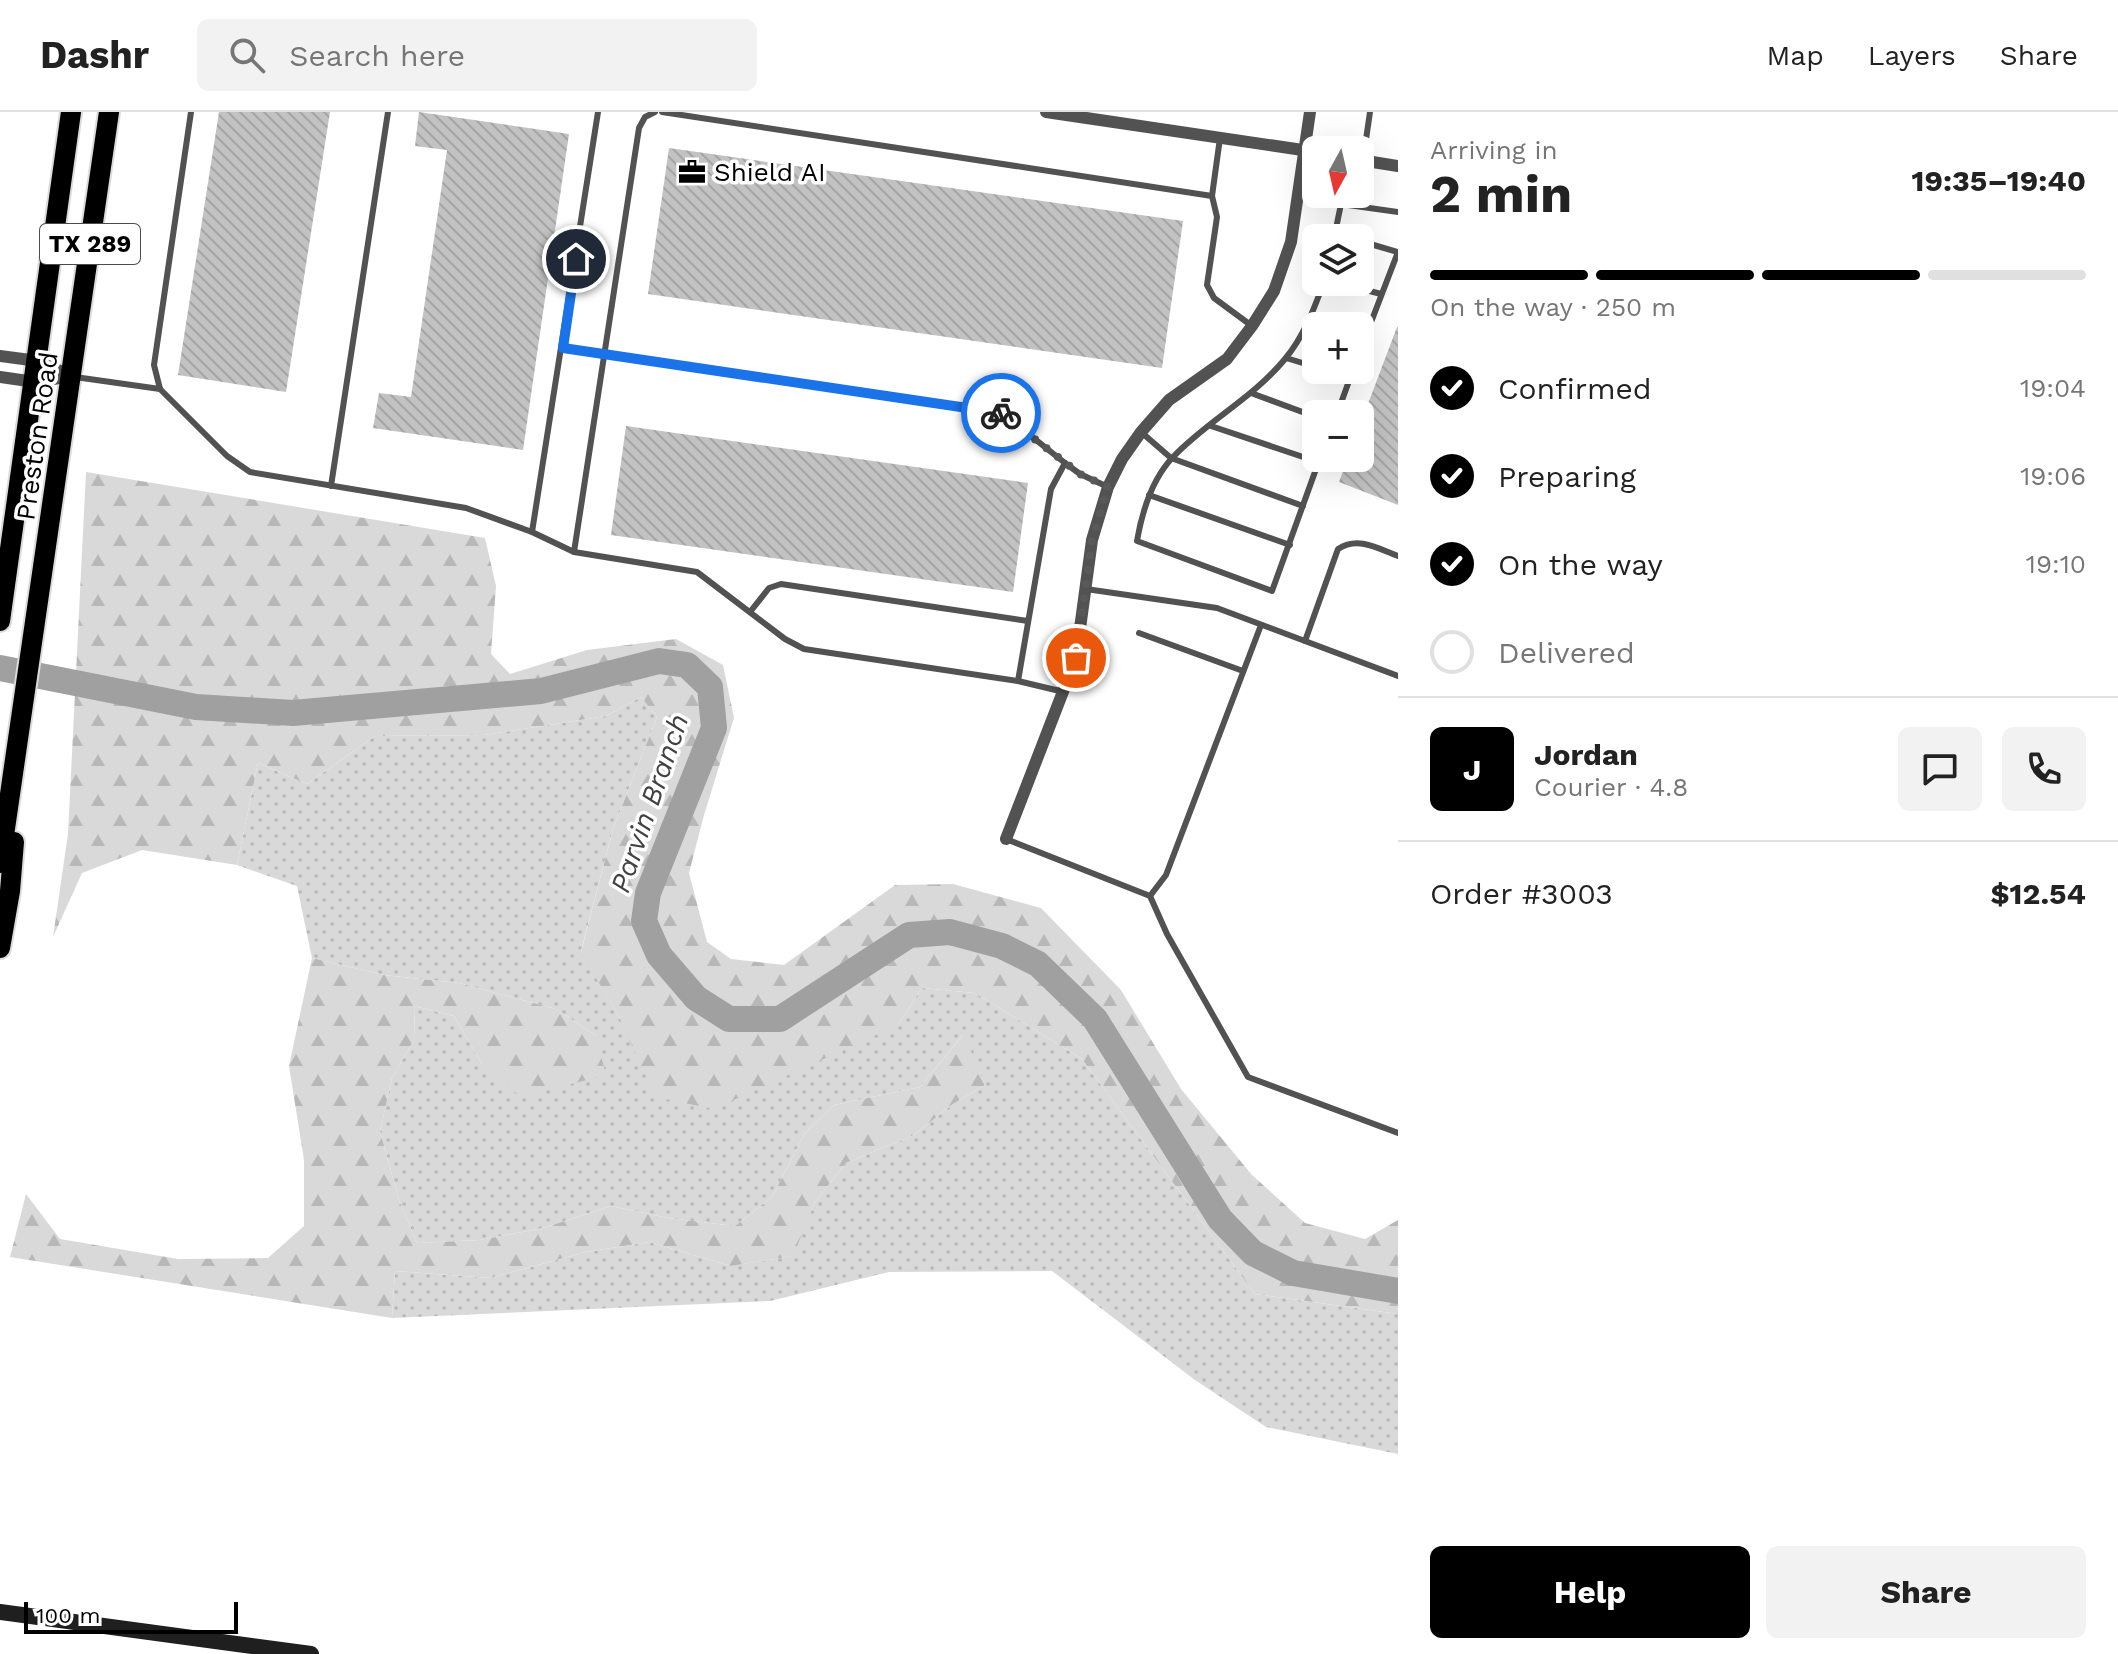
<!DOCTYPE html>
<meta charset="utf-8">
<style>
body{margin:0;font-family:"Work Sans",sans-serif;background:#f2f2f2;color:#222;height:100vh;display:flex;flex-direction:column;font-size:30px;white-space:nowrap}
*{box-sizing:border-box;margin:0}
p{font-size:26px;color:#767676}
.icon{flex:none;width:44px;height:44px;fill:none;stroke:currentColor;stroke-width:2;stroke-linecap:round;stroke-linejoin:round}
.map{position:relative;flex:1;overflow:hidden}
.details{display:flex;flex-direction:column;background:#fff;width:720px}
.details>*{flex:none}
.needle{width:52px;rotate:188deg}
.controls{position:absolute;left:1302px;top:24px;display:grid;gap:16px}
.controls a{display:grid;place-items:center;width:72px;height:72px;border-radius:12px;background:#fff;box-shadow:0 8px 32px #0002;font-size:40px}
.scale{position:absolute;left:24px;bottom:20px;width:214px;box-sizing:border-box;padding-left:8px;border:4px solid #000;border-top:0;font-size:22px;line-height:28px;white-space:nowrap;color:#000;-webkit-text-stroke:6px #fff;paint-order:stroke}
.pin{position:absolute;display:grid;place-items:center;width:68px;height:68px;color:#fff;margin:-34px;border:4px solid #fff;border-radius:50%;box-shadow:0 2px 8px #0007}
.courier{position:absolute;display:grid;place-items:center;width:80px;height:80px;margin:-40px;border:6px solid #1a73e8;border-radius:50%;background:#fff;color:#222;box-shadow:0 2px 10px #0007}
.overview em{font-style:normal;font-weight:700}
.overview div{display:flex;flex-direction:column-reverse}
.overview{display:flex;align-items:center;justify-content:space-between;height:136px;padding:0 32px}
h1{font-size:52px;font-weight:700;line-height:60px}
.bar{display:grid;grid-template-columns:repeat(4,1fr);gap:12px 8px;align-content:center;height:96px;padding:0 32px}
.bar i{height:10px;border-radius:6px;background:#e0e0e0}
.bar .selected{background:#000}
.bar p{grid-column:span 4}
.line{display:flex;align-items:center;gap:20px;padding:0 32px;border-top:2px solid #e0e0e0}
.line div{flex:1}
.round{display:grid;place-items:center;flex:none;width:84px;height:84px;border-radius:12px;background:#f2f2f2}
ol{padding:0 32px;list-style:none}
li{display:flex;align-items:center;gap:24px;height:88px}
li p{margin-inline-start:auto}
li .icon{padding:8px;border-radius:50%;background:#000;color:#fff;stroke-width:4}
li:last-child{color:#767676}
li i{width:44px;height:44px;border:4px solid #e0e0e0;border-radius:50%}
.button{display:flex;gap:16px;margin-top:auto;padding:16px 32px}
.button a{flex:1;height:92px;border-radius:12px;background:#000;color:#fff;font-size:32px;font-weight:700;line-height:92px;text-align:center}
.button a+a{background:#f2f2f2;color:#222}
header{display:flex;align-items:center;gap:48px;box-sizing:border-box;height:112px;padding:0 40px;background:#fff;border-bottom:2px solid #e0e0e0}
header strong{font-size:38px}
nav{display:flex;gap:44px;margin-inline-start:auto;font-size:28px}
.search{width:560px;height:72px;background:#f2f2f2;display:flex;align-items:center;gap:20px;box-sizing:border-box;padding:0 28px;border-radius:12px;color:#767676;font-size:30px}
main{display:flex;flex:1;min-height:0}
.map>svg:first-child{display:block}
</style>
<header>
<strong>Dashr</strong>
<div class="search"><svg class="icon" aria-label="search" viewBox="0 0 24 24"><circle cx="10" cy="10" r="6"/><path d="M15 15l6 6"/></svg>Search here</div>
<nav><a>Map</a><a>Layers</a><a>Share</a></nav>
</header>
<main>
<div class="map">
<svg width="1398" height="1542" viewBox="0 0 1398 1542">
<defs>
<pattern id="grass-dots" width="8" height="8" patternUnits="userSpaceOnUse" patternTransform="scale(2)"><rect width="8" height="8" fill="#d9d9d9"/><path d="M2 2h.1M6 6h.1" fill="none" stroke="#b8b8b8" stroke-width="1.8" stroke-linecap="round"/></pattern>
<pattern id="forest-firs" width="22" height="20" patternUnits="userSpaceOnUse" patternTransform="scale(2)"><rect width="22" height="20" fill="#d9d9d9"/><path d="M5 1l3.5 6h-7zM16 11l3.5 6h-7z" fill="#b8b8b8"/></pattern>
<pattern id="building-back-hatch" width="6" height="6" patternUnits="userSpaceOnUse" patternTransform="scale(2)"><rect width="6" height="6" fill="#c2c2c2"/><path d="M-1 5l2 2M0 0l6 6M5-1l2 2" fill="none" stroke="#a5a5a5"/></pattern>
</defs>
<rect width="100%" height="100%" fill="#fff"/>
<polygon fill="url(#grass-dots)" points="641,585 657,605 613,717 581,839 620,907 898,913 922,876 975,881 1082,947 1255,1182 1398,1202 1398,1342 1266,1315 1195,1268 1052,1159 889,1160 770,1189 392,1206 395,1159 490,1166 586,1140 649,1130 731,1154 792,1144 815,1090 846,1051 914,1023 953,992 985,973 963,923 920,975 834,993 805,1021 772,1085 735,1114 668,1106 611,1094 543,1116 480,1128 417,1131 399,1088 380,1019 392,966 415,926 414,894 454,904 482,952 596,924 556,897 459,871 384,863 312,846 297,774 237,753 258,651 307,672 375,624 484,623 606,604"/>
<g fill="url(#forest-firs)">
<polygon points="86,360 485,426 496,474 491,542 510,562 587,538 676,527 723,553 734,606 704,703 689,761 707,830 731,847 784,853 895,773 953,772 1041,796 1121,878 1181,977 1252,1063 1305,1111 1365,1127 1398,1108 1398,1202 1255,1182 1082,947 975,881 922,876 898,913 714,997 655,985 620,907 581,840 613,717 657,605 641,585 606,604 484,623 375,624 307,672 258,651 237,753 142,738 82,761 53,825 68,722"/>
<polygon points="312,846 384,863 459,871 556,897 596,924 606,963 521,985 482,952 454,904 414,894 415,926 392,966 380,1019 399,1088 417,1131 480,1128 543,1116 611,1094 668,1106 735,1114 772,1085 805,1021 834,993 920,975 964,922 985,973 953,992 914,1023 846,1051 815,1090 793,1144 731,1154 649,1130 586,1140 490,1166 395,1159 392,1206 10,1145 26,1082 60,1127 178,1147 268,1146 304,1114 304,1048 289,954"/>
</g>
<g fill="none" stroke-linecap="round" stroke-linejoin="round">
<polyline stroke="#a0a0a0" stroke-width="26" points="0,556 196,595 293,601 541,579 659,549 687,553 710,575 714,616 648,781 644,809 659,843 696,886 729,907 780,907 909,823 950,820 1002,834 1038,852 1095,907 1220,1107 1253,1141 1293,1161 1398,1179"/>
</g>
<g fill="url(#building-back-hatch)">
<polygon points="219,0 330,0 286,280 178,263"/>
<polygon points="419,0 569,22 523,338 373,316 379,281 411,285 447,38 415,34"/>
<polygon points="669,36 1183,109 1162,256 648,182"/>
<polygon points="1397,215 1398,215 1398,393 1339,370 1348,346 1360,346 1360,313"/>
<polygon points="626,314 1028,371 1013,480 611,423"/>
</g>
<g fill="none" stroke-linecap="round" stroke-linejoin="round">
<g stroke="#dbdbdb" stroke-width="24">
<g id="primary">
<polyline points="0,509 71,0"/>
<polyline points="0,751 109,0"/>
<polyline points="0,836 10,779 14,730"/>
</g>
</g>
<g stroke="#525252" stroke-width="6">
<polyline points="191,0 154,253 160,277 227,344 250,360 466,396 532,420"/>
<polyline points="598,0 532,420 574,440 697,460 785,527 804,537 1018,569 1064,580"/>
<polyline points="662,0 1212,84"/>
<polyline points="1220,26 1212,84 1217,105 1207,173 1214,186 1252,214"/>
<polyline points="1363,48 1370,0"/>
<polyline points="1335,123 1347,126"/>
<polyline points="1334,126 1341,92 1398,100"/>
<polyline points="1360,129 1398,140"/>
<polyline points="1336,170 1381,182"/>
<polyline points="1309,210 1326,214"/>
<polyline points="563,236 995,299 1007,305 1065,351 1080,362 1108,375"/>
<polyline points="1360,239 1398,140"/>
<polyline points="1286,246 1316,255"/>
<polyline points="1326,258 1350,265"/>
<polyline points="75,265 160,277"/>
<polyline points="1251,281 1316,305"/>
<polyline points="1337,302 1353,258"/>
<polyline points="1211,314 1318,350"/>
<polyline points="1141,320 1171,346 1303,394"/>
<path d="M 1320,346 L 1272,479 L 1137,429 C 1142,400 1152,367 1173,345 C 1207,309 1252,287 1285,247 C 1304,224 1314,197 1324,170"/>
<polyline points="331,374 388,0"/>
<polyline points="1149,383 1290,433"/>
<polyline points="574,440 639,16 645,5 655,0"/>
<polyline points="1086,477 1217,496 1398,564"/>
<polyline points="750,500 769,476 781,472 1028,509"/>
<polyline points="1139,521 1243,559"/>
<path d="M 1305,529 L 1338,437 C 1358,424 1377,436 1398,444"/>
<polyline points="1018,569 1051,377 1065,351"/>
<polyline points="1006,727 1150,784 1167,822 1248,965 1398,1021"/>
<polyline points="1150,784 1166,763 1261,513"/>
</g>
<g stroke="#525252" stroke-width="12">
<polyline points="1046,0 1316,40"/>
<polyline points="1360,48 1398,54"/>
<polyline points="0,244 38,249 71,264"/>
<polyline points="0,265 35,270 71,264"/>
<polyline points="1006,727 1076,546 1092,428 1108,375 1122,347 1141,320 1169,288 1227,247 1252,214 1274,179 1291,130 1310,0"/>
</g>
<polyline stroke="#1f1f1f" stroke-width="16" points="0,1500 311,1542"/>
<use href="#primary" stroke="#000" stroke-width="20"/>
</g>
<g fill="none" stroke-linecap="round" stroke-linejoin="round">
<polyline stroke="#595959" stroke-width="8" stroke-dasharray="0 14.4" points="1001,301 1080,362 1108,375 1092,428 1076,546"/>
<polyline stroke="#1a73e8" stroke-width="10" points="576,147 563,236 1001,301"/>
</g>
<defs>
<g id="office-bare" transform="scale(2.16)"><path d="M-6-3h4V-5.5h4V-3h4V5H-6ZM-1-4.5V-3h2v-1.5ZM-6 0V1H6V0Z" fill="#000" stroke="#fff" stroke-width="2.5" paint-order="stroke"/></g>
</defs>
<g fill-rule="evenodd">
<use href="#office-bare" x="692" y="60"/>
</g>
<g text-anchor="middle" stroke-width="7" stroke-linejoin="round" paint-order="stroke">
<rect fill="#fff" stroke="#4c4c4c" stroke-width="2" x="40" y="112" width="100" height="40" rx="6"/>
<g font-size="24" font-weight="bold" fill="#000">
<text x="90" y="140">TX 289</text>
</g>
<g font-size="26" fill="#000" stroke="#fff" text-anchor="start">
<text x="714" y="69">Shield AI</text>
</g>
<g font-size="26" fill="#000" stroke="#fff">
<text transform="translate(37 324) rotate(-82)" y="9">Preston Road</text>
</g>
<g font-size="28" font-style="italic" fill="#414141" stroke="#fff">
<text transform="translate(649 691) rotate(-71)" y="10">Parvin Branch</text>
</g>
</g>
</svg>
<div class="controls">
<a><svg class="needle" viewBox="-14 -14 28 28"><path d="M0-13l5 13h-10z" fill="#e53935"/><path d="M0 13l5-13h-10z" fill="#767676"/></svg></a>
<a><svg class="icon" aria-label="layers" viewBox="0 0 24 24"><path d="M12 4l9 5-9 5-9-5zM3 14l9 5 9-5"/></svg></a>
<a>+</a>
<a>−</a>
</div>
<div class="scale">100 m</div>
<div class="pin" style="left:1076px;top:546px;background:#ea580c"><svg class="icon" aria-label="bag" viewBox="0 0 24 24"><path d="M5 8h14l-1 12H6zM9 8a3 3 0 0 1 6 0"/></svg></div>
<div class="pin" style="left:576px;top:147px;background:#1f2937"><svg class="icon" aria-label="home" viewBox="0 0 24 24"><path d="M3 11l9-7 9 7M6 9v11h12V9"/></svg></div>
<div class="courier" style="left:1001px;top:301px"><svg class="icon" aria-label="bike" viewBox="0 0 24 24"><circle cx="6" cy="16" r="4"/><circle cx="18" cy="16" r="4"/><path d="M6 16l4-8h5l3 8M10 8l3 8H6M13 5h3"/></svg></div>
</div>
<section class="details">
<div class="overview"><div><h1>2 min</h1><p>Arriving in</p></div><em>19:35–19:40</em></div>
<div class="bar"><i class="selected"></i><i class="selected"></i><i class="selected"></i><i></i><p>On the way · 250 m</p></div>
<ol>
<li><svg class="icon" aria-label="check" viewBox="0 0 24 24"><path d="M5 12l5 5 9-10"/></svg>Confirmed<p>19:04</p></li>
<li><svg class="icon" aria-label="check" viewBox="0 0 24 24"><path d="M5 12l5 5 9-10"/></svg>Preparing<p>19:06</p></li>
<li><svg class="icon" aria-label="check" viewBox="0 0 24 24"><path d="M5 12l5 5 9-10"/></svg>On the way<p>19:10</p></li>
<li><i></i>Delivered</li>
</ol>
<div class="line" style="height:144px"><b class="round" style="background:#000;color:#fff">J</b><div><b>Jordan</b><p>Courier · 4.8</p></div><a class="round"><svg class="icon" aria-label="chat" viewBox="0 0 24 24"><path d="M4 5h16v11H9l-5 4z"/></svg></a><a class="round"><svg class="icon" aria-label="phone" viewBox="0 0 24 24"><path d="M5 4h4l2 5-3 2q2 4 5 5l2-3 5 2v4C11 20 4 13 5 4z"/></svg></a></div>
<div class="line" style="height:104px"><div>Order #3003</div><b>$12.54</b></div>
<div class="button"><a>Help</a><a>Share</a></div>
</section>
</main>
